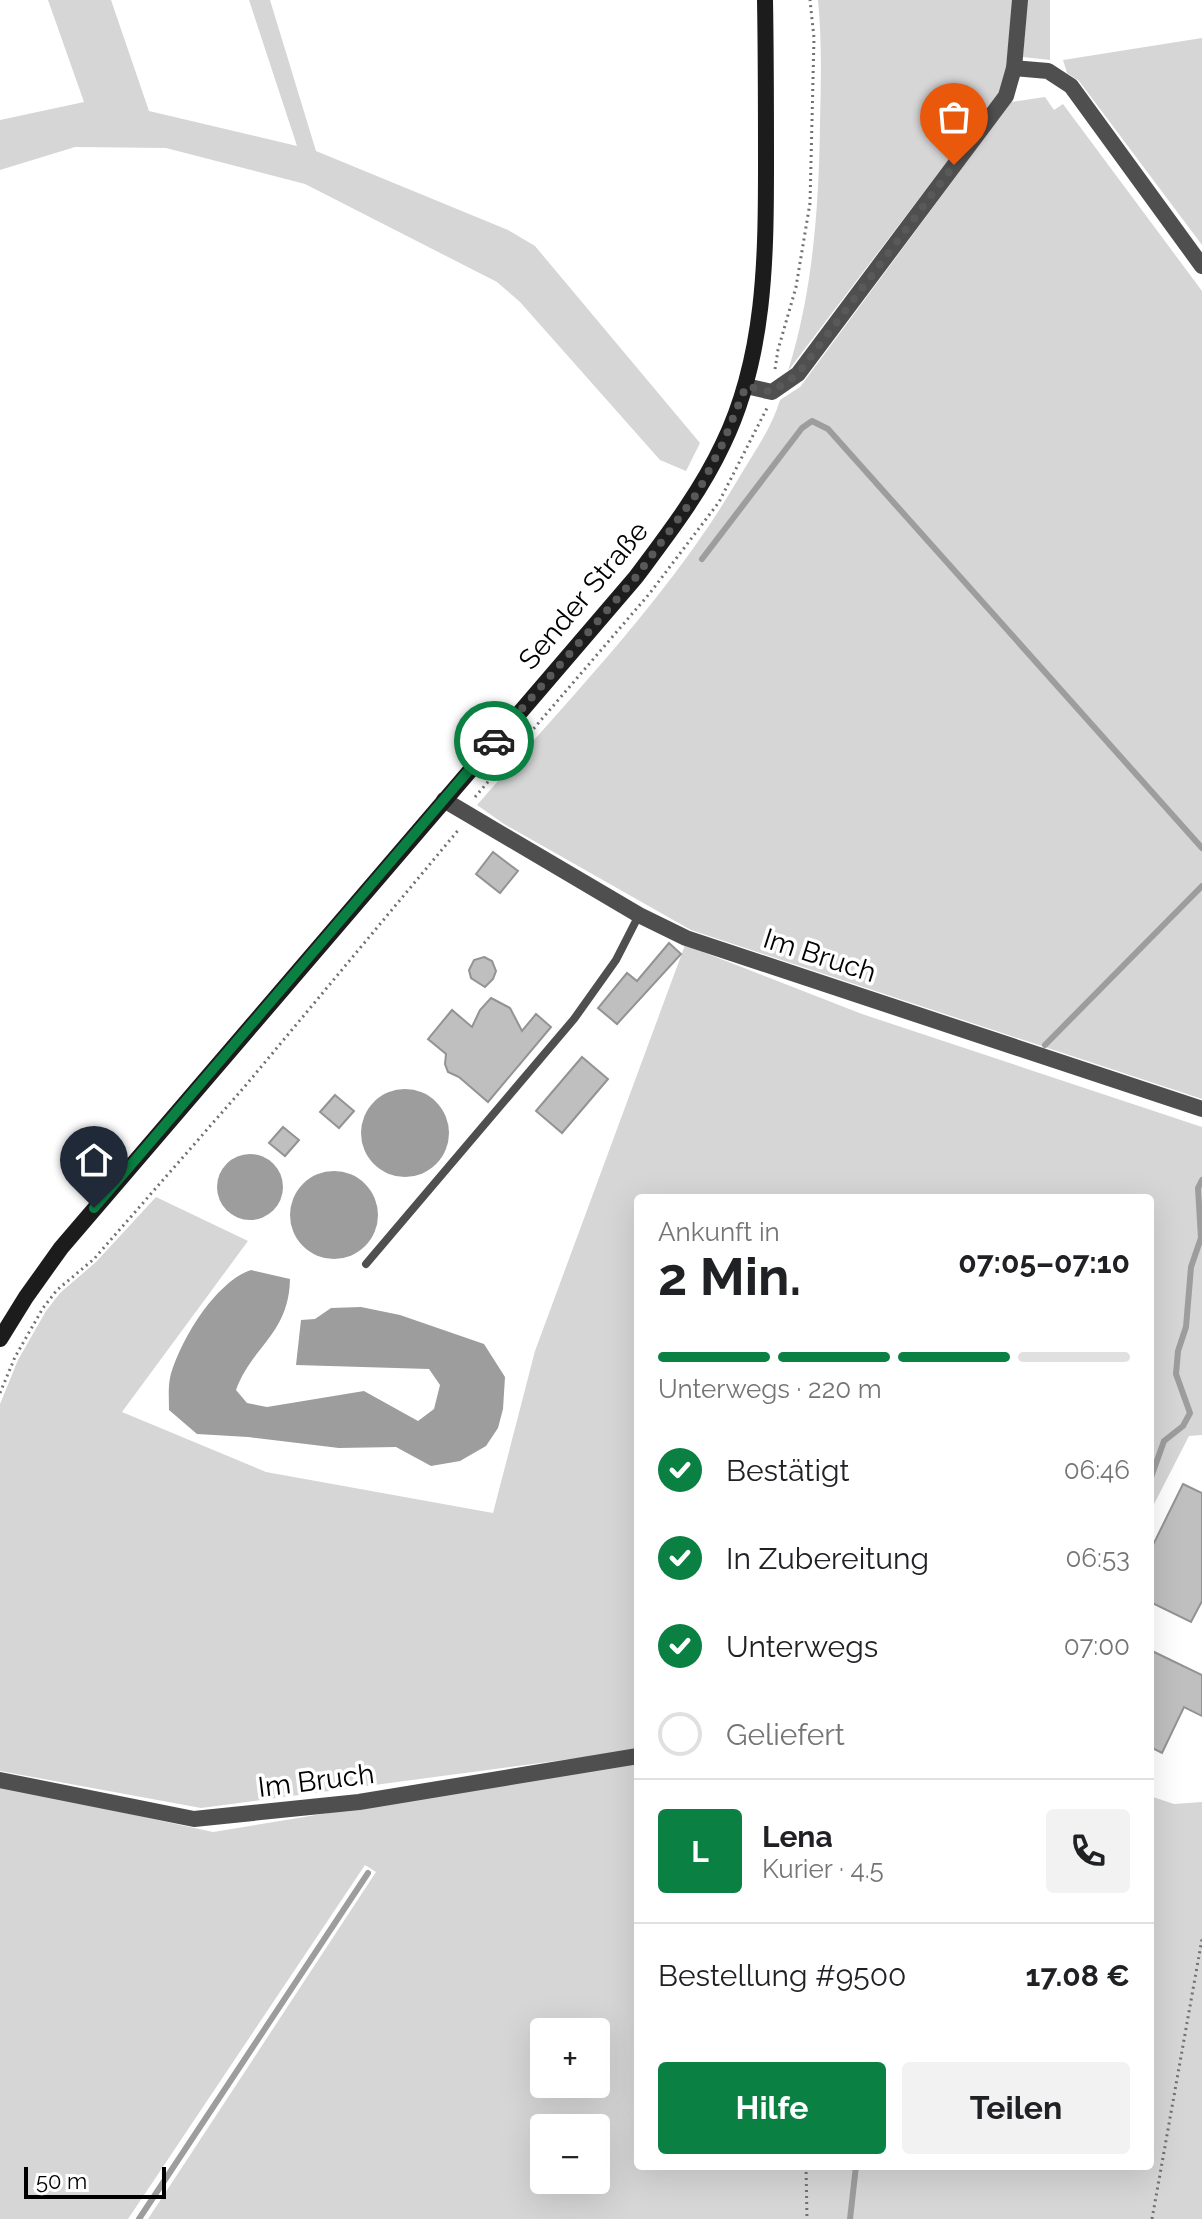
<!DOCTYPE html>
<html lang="de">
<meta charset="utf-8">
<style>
body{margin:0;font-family:Raleway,sans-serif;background:#f2f2f2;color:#202124;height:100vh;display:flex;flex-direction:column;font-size:30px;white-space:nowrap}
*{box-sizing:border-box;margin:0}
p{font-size:26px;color:#757577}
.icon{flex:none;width:44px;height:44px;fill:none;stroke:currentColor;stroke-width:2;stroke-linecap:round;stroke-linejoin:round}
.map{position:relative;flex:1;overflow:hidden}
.details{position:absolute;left:634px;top:1194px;width:520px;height:976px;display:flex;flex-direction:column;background:#fff;border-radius:8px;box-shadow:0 8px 32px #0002}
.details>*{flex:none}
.buttons{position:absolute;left:530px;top:2018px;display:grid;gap:16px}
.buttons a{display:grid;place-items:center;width:80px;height:80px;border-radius:8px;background:#fff;box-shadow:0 8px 32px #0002;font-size:40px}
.scale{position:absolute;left:24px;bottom:20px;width:142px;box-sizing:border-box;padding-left:8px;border:4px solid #000;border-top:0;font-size:22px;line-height:28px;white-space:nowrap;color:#000;-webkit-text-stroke:6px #fff;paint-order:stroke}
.pin{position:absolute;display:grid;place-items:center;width:68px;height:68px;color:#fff;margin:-82px -34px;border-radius:50% 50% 50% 0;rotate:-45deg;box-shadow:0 0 8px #0007}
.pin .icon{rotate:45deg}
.courier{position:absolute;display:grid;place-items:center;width:80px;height:80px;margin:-40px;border:6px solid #0b8043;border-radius:50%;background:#fff;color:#222;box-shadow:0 2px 10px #0007}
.headline em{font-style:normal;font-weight:700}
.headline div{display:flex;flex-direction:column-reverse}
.headline{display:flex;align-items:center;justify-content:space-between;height:136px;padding:0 24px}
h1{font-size:52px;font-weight:700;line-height:60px}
.bar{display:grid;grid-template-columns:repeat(4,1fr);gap:12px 8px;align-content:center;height:96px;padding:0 24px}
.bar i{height:10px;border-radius:6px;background:#e0e0e0}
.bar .current{background:#0b8043}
.bar p{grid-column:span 4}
.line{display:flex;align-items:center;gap:20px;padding:0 24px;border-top:2px solid #e0e0e0}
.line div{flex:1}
.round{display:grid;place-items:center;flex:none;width:84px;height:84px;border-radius:8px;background:#f2f2f2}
ol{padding:0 24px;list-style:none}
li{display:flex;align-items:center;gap:24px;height:88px}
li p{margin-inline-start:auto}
li .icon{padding:8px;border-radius:50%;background:#0b8043;color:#fff;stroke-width:4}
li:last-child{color:#757577}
li i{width:44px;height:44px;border:4px solid #e0e0e0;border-radius:50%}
.button{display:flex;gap:16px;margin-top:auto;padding:16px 24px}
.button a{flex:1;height:92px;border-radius:8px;background:#0b8043;color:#fff;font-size:32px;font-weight:700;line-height:92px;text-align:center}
.button a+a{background:#f2f2f2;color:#202124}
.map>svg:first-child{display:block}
</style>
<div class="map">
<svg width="1202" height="2219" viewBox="0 0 1202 2219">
<rect width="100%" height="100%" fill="#fff"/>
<g fill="#d6d6d6" fill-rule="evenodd">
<polygon points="48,0 111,0 149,111 297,146 249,0 270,0 316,151 508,230 535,246 700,443 686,471 660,460 520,302 497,282 305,184 166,148 75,147 0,170 0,120 84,102"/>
<path d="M 818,0 L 1013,0 L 1006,68 L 999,93 L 788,371 C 813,291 819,206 820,123 C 821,82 822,41 818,0 Z"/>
<polygon points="1027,0 1050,0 1050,60 1023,57"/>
<polygon points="1202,38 1202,245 1079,81 1067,73 1063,60"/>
<path d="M 1045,97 L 1054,110 L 1063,104 L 1202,291 L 1202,1099 L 691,930 L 504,824 L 477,805 C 568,699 670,597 740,476 C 755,451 772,427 780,400 L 800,387 L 1011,102 Z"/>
<polygon points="685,945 862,1014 1202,1127 1202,1435 1189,1436 1150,1512 1150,1198 638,1198 638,1750 201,1808 0,1771 0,1404 18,1360 46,1311 60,1293 96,1262 156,1197 248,1241 122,1412 266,1472 493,1513 535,1351"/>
<path d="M 638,1762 L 638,2166 L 1150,2166 L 1150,1796 L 1174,1804 L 1202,1802 L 1202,2219 L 148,2219 L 376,1872 L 365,1865 L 128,2219 L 0,2219 L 0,1786 L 213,1832 ZM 544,2032 L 596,2032 L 596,2084 L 544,2084 ZM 544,2128 L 596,2128 L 596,2180 L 544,2180 Z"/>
</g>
<g fill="#9d9d9d">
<circle cx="405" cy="1133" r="44"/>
<circle cx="250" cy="1187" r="33"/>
<circle cx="334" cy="1215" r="44"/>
<path d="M 251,1270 L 290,1279 C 289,1334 252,1346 236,1390 L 247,1403 L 267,1407 L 364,1391 L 418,1421 L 434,1409 L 440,1385 L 429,1369 L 296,1365 L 301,1320 L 315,1319 L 331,1308 L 361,1307 L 400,1315 L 484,1344 L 505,1377 L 503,1409 L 498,1428 L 486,1446 L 460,1461 L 431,1466 L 396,1447 L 339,1448 L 248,1437 L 197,1434 L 169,1410 C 169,1400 168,1388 170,1378 C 179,1342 215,1282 251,1270 Z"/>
</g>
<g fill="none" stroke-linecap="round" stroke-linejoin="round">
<g stroke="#9d9d9d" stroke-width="6">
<polyline points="702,559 802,428 812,421 828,429 1202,848"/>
<polyline points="1045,1045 1202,886"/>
<polyline points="1150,1480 1164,1441 1183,1426 1190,1413 1176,1374 1178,1351 1186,1327 1191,1267 1201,1238 1198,1188 1202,1180"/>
<polyline points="139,2219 368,1873"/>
<polyline points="850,2219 856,2166"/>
</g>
</g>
<g fill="#bfbfbf" stroke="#939393" stroke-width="2">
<polygon points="493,852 518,871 500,893 476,874"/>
<polygon points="669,943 681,954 617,1024 598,1008 627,973 637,981"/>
<polygon points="484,957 492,961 496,971 493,979 485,987 471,978 469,970 474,960"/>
<polygon points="491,998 510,1008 522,1031 536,1014 551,1027 488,1102 459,1077 448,1072 445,1064 446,1054 428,1039 452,1010 472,1027 480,1010"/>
<polygon points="582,1057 608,1079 562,1133 536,1111"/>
<polygon points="335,1095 354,1111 339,1128 320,1112"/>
<polygon points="283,1127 299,1140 285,1156 269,1143"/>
<polygon points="1183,1484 1202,1493 1202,1601 1191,1622 1150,1602 1150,1551"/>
<polygon points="1150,1650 1202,1675 1202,1716 1184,1707 1162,1753 1150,1747"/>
</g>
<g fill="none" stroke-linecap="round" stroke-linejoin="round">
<g stroke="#717171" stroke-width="3" stroke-dasharray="2 4" stroke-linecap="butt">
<polyline points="775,369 778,350 796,287 810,203 814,38 810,0"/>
<polyline points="475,797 650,593 719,502 767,408"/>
<polyline points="0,1393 15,1357 43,1308 57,1290 94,1259 246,1085 460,828"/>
<polyline points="806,2166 807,2219"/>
<polyline points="1152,2219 1202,1939"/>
</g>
<polyline stroke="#4f4f4f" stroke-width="8" points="366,1264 574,1019 616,960 639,915"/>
<g stroke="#4f4f4f" stroke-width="16">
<polyline points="1014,68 1048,71 1071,86 1202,266"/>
<polyline points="746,386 772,392 798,374 1006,96 1014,68 1020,0"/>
<polyline points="444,800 639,915 686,938 1202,1109"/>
<polyline points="0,1780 194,1819 359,1802 638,1756"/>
</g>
<path stroke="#1c1c1c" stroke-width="16" d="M 0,1339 L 26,1297 L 61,1248 L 636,577 C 668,534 700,493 723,444 C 765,357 766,260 766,164 C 766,110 766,55 765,0"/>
</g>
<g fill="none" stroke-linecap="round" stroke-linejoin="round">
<polyline stroke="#595959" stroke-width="8" stroke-dasharray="0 14.4" points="494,741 636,577 698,492 723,443 746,386 772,392 798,374 954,165"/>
<polyline stroke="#0b8043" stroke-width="10" points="94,1208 494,741"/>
</g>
<g text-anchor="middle" stroke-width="7" stroke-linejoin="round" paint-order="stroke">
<g font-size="28" fill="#000" stroke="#fff">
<text transform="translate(583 595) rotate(-50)" y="10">Sender Straße</text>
<text transform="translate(820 955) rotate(18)" y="10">Im Bruch</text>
<text transform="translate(316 1780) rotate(-7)" y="10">Im Bruch</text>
</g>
</g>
</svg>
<div class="buttons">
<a>+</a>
<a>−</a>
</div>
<div class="scale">50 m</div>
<div class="pin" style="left:954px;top:165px;background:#ea580c"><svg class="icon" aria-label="bag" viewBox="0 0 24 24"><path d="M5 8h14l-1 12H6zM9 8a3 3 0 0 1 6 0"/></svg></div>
<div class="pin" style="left:94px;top:1208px;background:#1f2937"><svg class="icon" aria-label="home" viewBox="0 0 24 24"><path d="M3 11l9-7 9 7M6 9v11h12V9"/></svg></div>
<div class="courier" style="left:494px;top:741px"><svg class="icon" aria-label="car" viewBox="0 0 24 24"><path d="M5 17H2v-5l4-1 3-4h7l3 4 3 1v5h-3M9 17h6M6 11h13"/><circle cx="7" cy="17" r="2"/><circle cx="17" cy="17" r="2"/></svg></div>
<section class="details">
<div class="headline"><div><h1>2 Min.</h1><p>Ankunft in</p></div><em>07:05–07:10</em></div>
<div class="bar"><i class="current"></i><i class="current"></i><i class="current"></i><i></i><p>Unterwegs · 220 m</p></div>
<ol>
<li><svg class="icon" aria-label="check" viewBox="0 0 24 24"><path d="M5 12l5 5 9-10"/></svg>Bestätigt<p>06:46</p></li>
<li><svg class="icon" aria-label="check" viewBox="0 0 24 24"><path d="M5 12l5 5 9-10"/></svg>In Zubereitung<p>06:53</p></li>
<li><svg class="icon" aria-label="check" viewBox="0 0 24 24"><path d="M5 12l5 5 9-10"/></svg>Unterwegs<p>07:00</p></li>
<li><i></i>Geliefert</li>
</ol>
<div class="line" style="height:144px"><b class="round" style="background:#0b8043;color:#fff">L</b><div><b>Lena</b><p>Kurier · 4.5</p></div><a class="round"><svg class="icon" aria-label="phone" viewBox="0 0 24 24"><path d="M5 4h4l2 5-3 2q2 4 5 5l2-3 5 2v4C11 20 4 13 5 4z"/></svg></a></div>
<div class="line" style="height:104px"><div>Bestellung #9500</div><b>17.08 €</b></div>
<div class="button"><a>Hilfe</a><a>Teilen</a></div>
</section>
</div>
